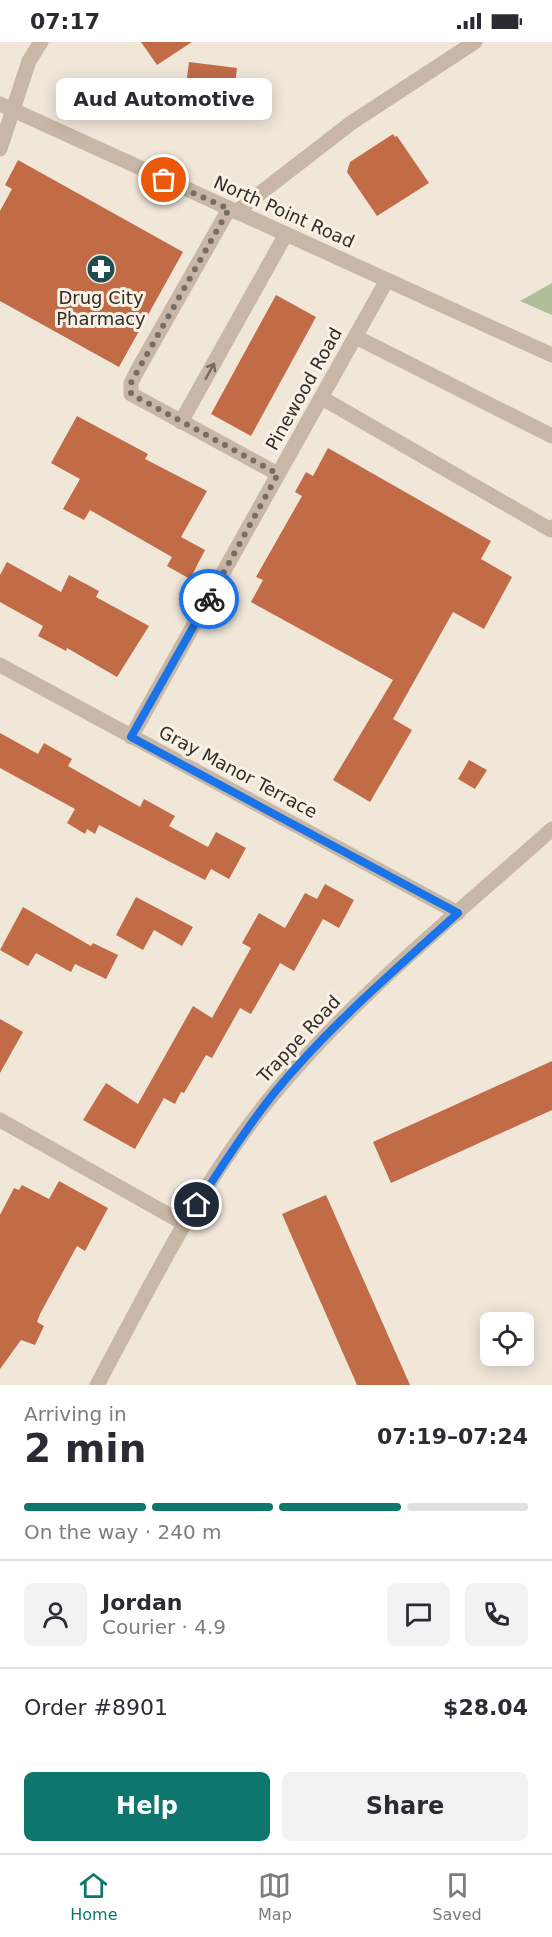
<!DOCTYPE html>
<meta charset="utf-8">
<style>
body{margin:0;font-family:"DejaVu Sans",sans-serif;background:#f2f2f3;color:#2b2b33;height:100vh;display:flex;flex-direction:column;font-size:22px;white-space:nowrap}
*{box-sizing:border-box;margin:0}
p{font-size:20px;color:#7c7c81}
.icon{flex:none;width:33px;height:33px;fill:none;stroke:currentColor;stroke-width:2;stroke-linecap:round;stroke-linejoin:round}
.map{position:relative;height:1343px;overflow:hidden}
.drawer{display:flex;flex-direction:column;background:#fff;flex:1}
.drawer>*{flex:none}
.fabs{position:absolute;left:480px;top:1270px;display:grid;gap:12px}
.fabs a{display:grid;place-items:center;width:54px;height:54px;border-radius:9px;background:#fff;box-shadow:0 3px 15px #0003;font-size:30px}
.pin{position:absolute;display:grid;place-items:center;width:51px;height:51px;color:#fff;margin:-26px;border:3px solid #fff;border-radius:50%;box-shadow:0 2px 6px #0007}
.courier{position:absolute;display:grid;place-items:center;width:60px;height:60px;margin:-30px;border:4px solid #1a73e8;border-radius:50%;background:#fff;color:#222;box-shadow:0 2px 8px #0007}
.bubble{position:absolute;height:42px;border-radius:9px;background:#fff;box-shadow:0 3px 15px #0003;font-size:20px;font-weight:800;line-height:42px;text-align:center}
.overview em{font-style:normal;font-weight:800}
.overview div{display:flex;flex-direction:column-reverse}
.overview{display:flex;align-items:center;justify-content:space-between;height:102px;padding:0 24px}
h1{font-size:39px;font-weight:800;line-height:45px}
.bar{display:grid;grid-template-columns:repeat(4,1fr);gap:9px 6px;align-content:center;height:72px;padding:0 24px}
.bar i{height:8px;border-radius:4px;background:#e1e1e2}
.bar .active{background:#0f766e}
.bar p{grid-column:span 4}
.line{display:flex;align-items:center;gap:15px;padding:0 24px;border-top:2px solid #e1e1e2}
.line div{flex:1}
.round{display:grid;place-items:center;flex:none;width:63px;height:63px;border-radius:9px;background:#f2f2f3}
.primary-button{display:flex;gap:12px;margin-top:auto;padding:12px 24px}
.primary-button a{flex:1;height:69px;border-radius:9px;background:#0f766e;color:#fff;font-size:24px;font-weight:800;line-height:69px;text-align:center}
.primary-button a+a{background:#f2f2f3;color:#2b2b33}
.status{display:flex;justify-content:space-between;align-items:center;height:42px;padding:0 30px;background:#fff;direction:ltr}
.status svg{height:16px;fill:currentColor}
.menu{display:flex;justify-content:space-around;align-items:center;height:84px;border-top:2px solid #e1e1e2;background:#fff;font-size:16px;color:#7c7c81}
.menu a{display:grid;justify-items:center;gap:3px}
.menu .active{color:#0f766e}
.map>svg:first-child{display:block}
</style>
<div class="status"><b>07:17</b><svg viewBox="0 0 49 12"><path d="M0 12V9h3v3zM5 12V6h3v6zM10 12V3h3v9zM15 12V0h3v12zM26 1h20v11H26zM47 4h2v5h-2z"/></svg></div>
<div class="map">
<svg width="552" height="1343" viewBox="0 0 552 1343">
<rect width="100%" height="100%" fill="#f0e7d9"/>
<polygon fill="#b0be9a" points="552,241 552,273 520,259"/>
<g fill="#c16c47">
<polygon points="141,0 192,0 157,23"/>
<polygon points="189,20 237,26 233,58 185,51"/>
<polygon points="393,92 395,95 397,94 429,141 377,174 347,130 350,120"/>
<polygon points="18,118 183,210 119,325 0,259 0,169 12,147 5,143"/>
<polygon points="276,253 316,275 251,394 211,372"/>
<polygon points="77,374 148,412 145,417 207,449 181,495 205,508 190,537 167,524 172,515 90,468 84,478 63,467 80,437 51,421"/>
<polygon points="328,406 491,499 481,517 512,535 484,587 453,570 393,677 412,688 370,760 333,738 393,638 251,560 263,538 256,535 302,454 295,450 306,430 313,434"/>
<polygon points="7,520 61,550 69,533 99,549 96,555 149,584 117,635 67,606 66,609 38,594 43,584 0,560 0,533"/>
<polygon points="0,691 38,712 44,701 72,717 68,724 140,765 144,757 175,774 169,784 208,805 216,790 246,806 229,837 211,827 205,838 99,783 95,792 87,787 85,792 67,781 75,767 0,726"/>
<polygon points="469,718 487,728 475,747 458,737"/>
<polygon points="325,842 354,858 339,886 323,877 294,929 280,921 251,972 240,966 212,1016 206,1013 184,1051 181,1050 175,1062 164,1056 135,1107 83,1078 106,1041 138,1062 193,964 212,976 251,906 242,901 259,871 285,886 305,851 317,857"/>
<polygon points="136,855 193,885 182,904 154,888 143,908 116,893"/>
<polygon points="23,865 91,904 93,901 118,913 106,937 75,922 71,930 36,911 28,924 0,908"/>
<polygon points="0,977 23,990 0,1031"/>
<polygon points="552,1019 552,1068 391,1141 373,1100"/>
<polygon points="59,1139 108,1166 85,1209 77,1204 40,1272 37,1280 44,1284 35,1303 21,1298 0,1327 0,1173 14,1146 19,1148 22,1143 49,1157"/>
<polygon points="326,1153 410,1343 357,1343 282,1172"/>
</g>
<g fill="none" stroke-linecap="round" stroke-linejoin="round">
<g stroke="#c8b7a6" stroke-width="15">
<polyline points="0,62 552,313"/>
<polyline points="0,107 29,19 41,0"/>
<polyline points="229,167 137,329 131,341 131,352 278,432"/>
<polyline points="236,170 351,81 475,0"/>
<polyline points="356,295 552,394"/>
<polyline points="322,356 551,488 552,485"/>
<polyline points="181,380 286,192"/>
<polyline points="0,623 458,871"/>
<polyline points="131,695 387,238"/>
<polyline points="0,1078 185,1182"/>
<path d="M 97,1343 C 151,1243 202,1137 276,1049 C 357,952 458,871 552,787"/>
</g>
</g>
<defs><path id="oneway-shaft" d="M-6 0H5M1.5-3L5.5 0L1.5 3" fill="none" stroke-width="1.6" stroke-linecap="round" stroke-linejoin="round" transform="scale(1.5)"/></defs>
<use stroke="#776b60" href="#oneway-shaft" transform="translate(210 329) rotate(-61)"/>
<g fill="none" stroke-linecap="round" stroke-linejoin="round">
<polyline stroke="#766d65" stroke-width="6" stroke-dasharray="0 10.8" points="164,138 229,167 137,330 131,341 131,352 278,432 209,557"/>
<path stroke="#1a73e8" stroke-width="8" d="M 197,1163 C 221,1125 246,1086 275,1050 C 329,984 395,928 458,871 L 131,695 L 209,557"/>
</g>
<defs>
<g id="pharmacy-disc" transform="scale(1.5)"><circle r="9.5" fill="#1e4d54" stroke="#f8f1e5"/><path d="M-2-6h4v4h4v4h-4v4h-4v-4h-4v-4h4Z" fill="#fff"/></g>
</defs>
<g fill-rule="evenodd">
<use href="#pharmacy-disc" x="101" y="227"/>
</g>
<g text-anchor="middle" stroke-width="6" stroke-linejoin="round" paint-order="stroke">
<g font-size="18" fill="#342c27" stroke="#f8f1e5">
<text transform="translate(284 170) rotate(24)" y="6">North Point Road</text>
<text transform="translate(304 347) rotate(-61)" y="6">Pinewood Road</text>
<text transform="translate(238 730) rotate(28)" y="6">Gray Manor Terrace</text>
<text transform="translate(299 997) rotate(-47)" y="6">Trappe Road</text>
</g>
<g font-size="18" fill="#342c27" stroke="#f8f1e5">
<text x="101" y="262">Drug City<tspan x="101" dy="21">Pharmacy</tspan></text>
</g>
</g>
</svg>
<div class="fabs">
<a><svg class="icon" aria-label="locate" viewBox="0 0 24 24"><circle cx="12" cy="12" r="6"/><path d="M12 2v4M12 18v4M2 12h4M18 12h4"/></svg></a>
</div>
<div class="pin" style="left:164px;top:138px;background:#ea580c"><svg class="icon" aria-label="bag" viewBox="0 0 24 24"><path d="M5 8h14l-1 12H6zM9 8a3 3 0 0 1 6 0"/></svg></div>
<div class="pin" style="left:197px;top:1163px;background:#1f2937"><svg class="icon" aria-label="home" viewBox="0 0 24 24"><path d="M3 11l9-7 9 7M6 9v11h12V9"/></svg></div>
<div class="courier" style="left:209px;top:557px"><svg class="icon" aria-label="bike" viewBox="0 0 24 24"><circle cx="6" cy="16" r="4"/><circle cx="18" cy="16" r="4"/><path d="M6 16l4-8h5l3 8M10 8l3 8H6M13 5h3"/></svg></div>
<div class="bubble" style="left:56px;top:36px;width:216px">Aud Automotive</div>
</div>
<section class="drawer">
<div class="overview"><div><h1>2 min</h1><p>Arriving in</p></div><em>07:19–07:24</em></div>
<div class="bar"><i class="active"></i><i class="active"></i><i class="active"></i><i></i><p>On the way · 240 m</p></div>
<div class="line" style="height:108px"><a class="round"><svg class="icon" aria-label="person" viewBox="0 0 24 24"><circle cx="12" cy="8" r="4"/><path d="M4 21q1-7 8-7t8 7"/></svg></a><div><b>Jordan</b><p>Courier · 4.9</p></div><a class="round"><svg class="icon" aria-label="chat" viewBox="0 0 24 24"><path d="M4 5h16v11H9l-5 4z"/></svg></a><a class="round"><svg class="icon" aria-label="phone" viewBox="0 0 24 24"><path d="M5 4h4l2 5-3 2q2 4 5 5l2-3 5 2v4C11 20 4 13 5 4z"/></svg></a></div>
<div class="line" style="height:78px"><div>Order #8901</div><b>$28.04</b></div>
<div class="primary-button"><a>Help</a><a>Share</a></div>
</section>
<nav class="menu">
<a class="active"><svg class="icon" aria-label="home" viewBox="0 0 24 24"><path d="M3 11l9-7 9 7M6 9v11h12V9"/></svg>Home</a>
<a><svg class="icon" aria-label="map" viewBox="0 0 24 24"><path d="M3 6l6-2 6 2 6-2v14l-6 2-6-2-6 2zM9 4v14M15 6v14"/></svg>Map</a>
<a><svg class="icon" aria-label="saved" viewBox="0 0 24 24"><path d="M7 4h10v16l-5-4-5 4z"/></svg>Saved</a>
</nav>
